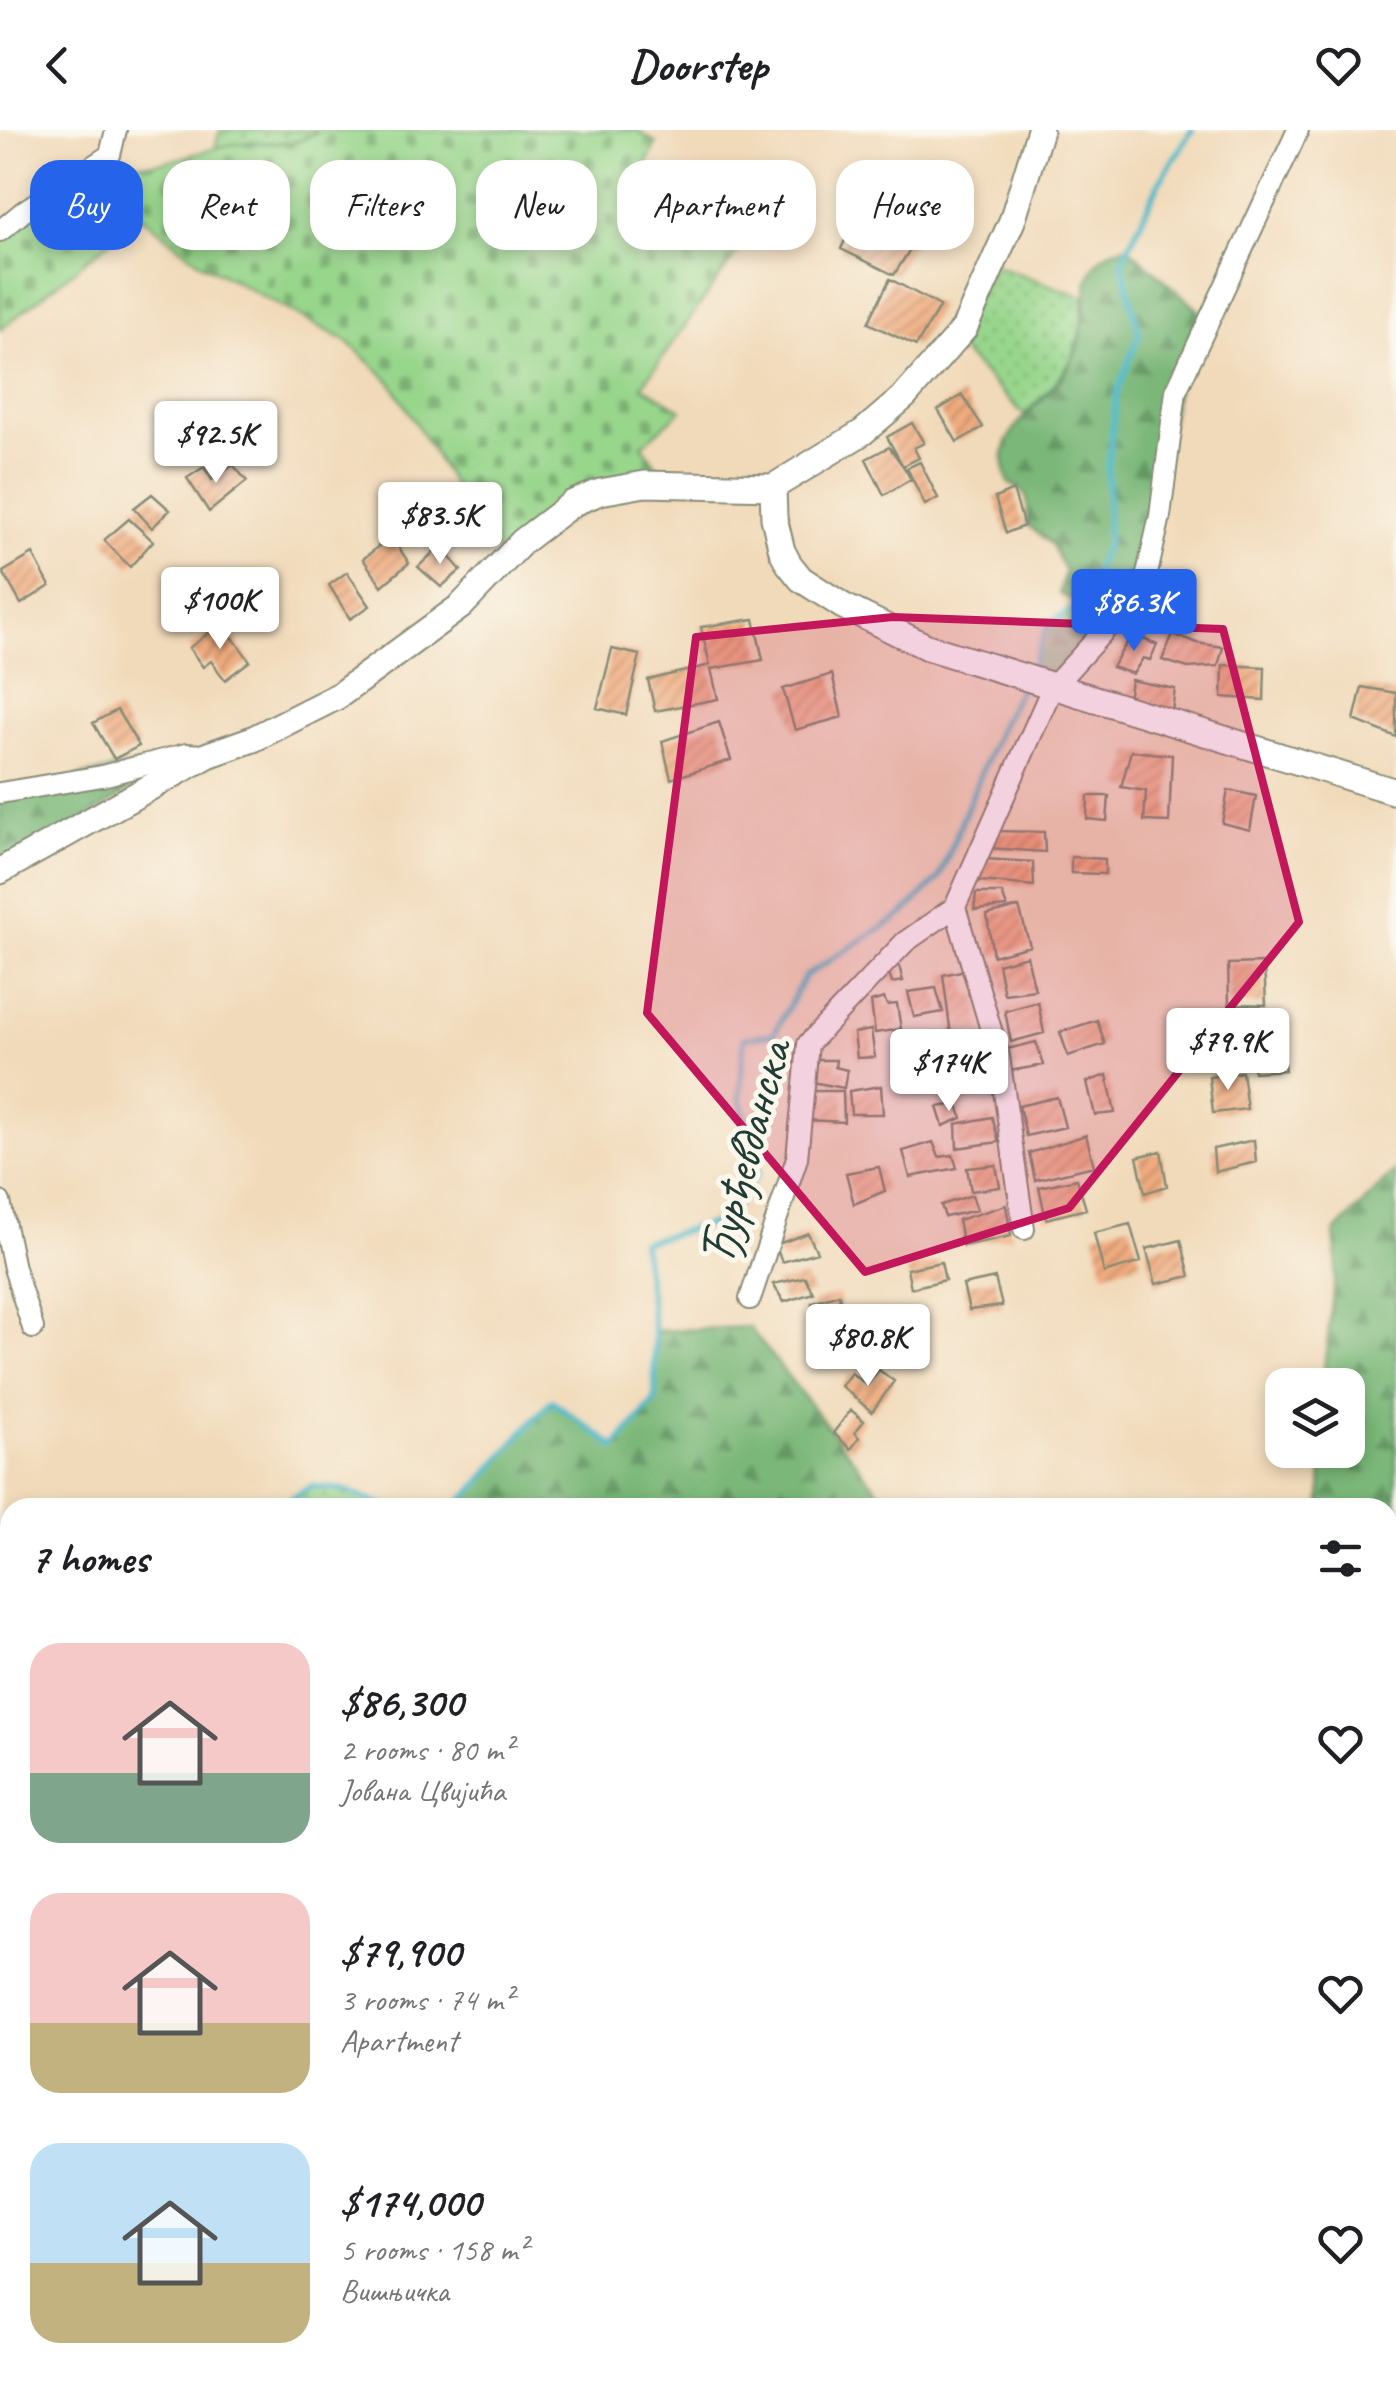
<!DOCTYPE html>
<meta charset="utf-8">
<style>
body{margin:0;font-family:Caveat,sans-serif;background:#f6f6f6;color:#202124;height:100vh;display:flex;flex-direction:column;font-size:38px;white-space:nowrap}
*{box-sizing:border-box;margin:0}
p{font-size:32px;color:#757577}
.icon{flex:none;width:55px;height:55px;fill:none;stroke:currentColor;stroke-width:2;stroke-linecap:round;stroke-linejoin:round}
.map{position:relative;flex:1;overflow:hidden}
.side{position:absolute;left:0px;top:1368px;width:1398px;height:892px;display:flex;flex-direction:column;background:#fff;border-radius:30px 30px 0 0;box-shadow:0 5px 15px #0003}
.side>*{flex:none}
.guide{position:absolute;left:30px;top:30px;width:1338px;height:90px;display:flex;gap:20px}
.tools{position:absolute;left:1265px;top:1238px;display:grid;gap:20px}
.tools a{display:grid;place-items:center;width:100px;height:100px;border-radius:20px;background:#fff;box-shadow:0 5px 15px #0003;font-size:50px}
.price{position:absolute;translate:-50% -85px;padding:0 22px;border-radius:10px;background:#fff;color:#222;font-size:32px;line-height:65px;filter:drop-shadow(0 2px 5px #0008)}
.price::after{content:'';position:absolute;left:50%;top:60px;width:30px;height:22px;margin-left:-15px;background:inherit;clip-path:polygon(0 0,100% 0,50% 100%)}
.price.selected{background:#2563eb;color:#fff}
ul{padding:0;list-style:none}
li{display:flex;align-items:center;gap:30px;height:250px;padding:0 30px}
li span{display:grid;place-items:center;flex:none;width:280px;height:200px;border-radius:30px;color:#555}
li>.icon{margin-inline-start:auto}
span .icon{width:120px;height:120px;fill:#fffc;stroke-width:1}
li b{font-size:42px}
h2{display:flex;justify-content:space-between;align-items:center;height:120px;padding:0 30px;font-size:42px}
.pill{padding:0 35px;border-radius:30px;background:#fff;box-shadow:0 5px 15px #0003;font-size:35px;line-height:90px}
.pill.selected{background:#2563eb;color:#fff}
header{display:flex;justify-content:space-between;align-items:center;height:130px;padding:0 30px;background:#fff;font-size:45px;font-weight:600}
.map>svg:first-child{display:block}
.grass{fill:url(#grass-dots);stroke:#5c8a60;stroke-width:2.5}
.forest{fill:url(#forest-firs);stroke:#4c7a56;stroke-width:2.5}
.cemetery{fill:url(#cemetery-stones);stroke:#5c8a60;stroke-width:2.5}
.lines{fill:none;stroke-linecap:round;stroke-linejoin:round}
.stream{stroke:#4ab7c6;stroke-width:6}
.building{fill:url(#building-hatch)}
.minor-casing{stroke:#888c77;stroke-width:24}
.tertiary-casing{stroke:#888c77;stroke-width:29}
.minor{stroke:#fff;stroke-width:20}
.tertiary{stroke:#fff;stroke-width:25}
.marked{fill:#c2185b;fill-opacity:0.2;stroke:#c2185b;stroke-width:8;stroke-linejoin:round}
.labels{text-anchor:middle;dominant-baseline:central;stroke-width:10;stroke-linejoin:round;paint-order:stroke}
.street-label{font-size:50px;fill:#1f3d34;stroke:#fbf7ec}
</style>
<header><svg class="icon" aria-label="back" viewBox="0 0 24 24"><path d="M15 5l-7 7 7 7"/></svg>Doorstep<svg class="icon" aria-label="heart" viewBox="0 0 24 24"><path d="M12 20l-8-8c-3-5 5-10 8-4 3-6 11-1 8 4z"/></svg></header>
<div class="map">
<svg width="1396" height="2258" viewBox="0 0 1396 2258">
<defs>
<pattern id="grass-dots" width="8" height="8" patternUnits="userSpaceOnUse" patternTransform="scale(2.5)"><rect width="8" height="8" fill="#98d68c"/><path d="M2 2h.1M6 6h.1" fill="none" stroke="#7baf73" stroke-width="1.8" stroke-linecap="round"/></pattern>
<pattern id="forest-firs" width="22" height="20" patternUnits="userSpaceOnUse" patternTransform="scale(2.5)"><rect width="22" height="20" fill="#7ab778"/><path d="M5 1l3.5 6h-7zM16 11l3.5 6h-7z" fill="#639663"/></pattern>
<pattern id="cemetery-stones" width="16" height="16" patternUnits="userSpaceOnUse" patternTransform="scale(2.5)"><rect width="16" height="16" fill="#98d68c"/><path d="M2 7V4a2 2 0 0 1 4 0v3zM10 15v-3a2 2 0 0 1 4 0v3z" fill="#7baf73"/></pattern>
<pattern id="building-hatch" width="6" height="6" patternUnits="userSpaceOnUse" patternTransform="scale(2.5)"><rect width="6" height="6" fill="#f0ab7e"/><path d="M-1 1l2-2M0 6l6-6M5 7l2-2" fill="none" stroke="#c28c68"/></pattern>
</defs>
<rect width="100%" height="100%" fill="#fbf7ec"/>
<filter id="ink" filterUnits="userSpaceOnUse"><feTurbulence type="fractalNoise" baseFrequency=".01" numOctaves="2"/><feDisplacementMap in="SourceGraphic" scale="20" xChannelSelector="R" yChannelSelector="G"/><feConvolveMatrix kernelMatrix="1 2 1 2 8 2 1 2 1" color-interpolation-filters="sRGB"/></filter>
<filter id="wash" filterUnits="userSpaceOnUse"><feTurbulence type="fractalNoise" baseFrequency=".0048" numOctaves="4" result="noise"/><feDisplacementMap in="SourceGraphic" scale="40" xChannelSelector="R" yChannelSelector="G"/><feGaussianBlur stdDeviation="2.25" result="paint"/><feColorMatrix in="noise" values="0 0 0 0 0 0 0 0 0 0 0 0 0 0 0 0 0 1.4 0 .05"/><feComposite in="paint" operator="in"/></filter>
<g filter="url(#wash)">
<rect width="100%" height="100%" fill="#f1daba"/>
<path class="grass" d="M 220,0 L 318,0 L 298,13 L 250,12 L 215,19 Z
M 995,135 L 1084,167 C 1079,233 1068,240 1024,285 L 952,212 Z
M 312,1356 L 343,1360 L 379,1372 L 378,1377 L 274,1378 Z
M 53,2250 L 186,2250 L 189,2258 L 17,2258 Z
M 613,2250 L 799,2250 L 791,2258 L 615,2258 Z"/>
<path class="forest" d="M 1126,116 L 1209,189 L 1176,261 L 1144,457 L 1052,558 L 1026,548 L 1049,493 L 1081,474 L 1059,464 L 1065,441 L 1051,414 L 1027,394 C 1029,372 1031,363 1009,353 C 985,297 1049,277 1069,236 C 1073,227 1079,216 1081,207 C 1087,182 1080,144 1104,125 C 1109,121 1120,119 1126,116 Z
M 186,624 L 0,743 L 0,663 Z
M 1395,1041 L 1396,1054 L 1396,1620 L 1388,1620 L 1388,1378 L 1321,1377 L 1322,1320 L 1348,1320 L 1348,1255 L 1322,1255 L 1337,1130 L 1334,1103 Z
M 749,1197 L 891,1377 L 454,1377 C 491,1346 516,1304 552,1271 L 615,1317 L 655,1270 L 654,1201 Z
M 1388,1668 L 1396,1712 L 1396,1965 L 1388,1965 Z
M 10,1752 L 10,2241 L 0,2210 L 0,1758 Z
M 186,2250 L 376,2250 L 378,2258 L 189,2258 Z
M 801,2250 L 933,2250 L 935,2258 L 793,2258 Z"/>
<path class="cemetery" d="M 318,0 L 637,0 L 656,13 L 646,35 L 761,89 L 642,256 L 682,280 L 642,315 L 668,353 L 624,356 L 508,427 L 489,415 L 391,252 L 348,212 L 201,133 L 141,86 L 0,200 L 0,101 L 110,25 C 151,47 192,21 234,14 C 264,9 294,22 318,0 Z"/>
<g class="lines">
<path class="stream" d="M 1030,541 L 1049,493 L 1082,474 L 1107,412 L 1108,337 L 1116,266 L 1139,204 L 1122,131 L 1159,53 L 1192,0
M 274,1378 L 312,1356 L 343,1360 L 391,1378
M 454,1378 C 491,1346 516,1304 552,1271 L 615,1317 L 655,1270 L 654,1201 L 642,1112 L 726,1090 L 759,1042 L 740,968 L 744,908 L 774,904 L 805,846 L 902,785 L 939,748 L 1000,596 L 1024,552
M 0,1442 L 10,1439"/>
</g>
<g id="blocks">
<path class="building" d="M 860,77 L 917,108 L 894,145 L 841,119 Z
M 890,149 L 940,176 L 916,216 L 868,193 Z
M 962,265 L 983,297 L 957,312 L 938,280 Z
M 912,293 L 924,313 L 914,318 L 919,328 L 903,336 L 911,349 L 884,365 L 866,329 L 889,317 L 903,336 L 887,307 Z
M 920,332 L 938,368 L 925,375 L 907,338 Z
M 233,335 L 247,351 L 209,382 L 187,348 L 204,337 L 212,350 Z
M 1013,360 L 1024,396 L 1006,403 L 995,368 Z
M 152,364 L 170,380 L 152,398 L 134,378 Z
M 129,389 L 153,411 L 130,437 L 104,410 Z
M 391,406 L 409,433 L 382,456 L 363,429 Z
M 440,416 L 461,440 L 441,457 L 418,437 Z
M 33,424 L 50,456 L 21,474 L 3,442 Z
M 347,442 L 370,476 L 350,489 L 329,455 Z
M 754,489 L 763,530 L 711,539 L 718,569 L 655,581 L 648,550 L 710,535 L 701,497 Z
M 222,493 L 250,531 L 225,550 L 211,531 L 203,537 L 189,518 Z
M 1132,504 L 1157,515 L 1150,530 L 1143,528 L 1133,544 L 1112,537 Z
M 1173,504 L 1197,513 L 1223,517 L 1218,536 L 1188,538 L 1162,530 Z
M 612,519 L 640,525 L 626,585 L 597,578 Z
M 1223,535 L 1265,537 L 1264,570 L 1222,567 Z
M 832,544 L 842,587 L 795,600 L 783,559 Z
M 1131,550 L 1175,559 L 1172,581 L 1128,570 Z
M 1362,557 L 1396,563 L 1396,607 L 1354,590 Z
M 117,580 L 139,616 L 114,629 L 93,593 Z
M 719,592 L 731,630 L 671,649 L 662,611 Z
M 1131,621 L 1172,625 L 1169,692 L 1144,691 L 1146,661 L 1121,657 Z
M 1228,660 L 1256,666 L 1250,700 L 1222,693 Z
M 1088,666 L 1109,666 L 1107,691 L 1087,689 Z
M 994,701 L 1044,702 L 1045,722 L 989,718 Z
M 1071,727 L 1105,729 L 1105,744 L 1071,743 Z
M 985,729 L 1033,732 L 1034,756 L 979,751 Z
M 976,763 L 1002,763 L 1007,777 L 974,780 Z
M 1019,777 L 1030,816 L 993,826 L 987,785 Z
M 1027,826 L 1035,860 L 1004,864 L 998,834 Z
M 898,832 L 903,851 L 892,853 L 886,835 Z
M 1264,833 L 1266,875 L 1229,874 L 1228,834 Z
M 965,840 L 969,865 L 976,864 L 982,903 L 951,905 L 943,845 Z
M 936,858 L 943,882 L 914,887 L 908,862 Z
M 884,868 L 887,875 L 897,874 L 901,899 L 875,903 L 871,872 Z
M 1038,872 L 1044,903 L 1011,912 L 1005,881 Z
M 1097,890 L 1105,914 L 1068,926 L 1060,902 Z
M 871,900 L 875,927 L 857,928 L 854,903 Z
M 1280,909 L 1285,940 L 1254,942 L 1249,912 Z
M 1036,912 L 1044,935 L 1009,941 L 1003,920 Z
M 982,921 L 991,952 L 956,960 L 944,929 Z
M 817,930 L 836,930 L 835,937 L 847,940 L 844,958 L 812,952 Z
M 1242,942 L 1247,979 L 1213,983 L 1209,947 Z
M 1107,945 L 1115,983 L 1095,985 L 1087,952 Z
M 881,956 L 883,984 L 851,984 L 849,961 Z
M 810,961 L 843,961 L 844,992 L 807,990 Z
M 1057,967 L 1065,997 L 1026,1006 L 1019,976 Z
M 958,974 L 962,988 L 943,996 L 937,977 Z
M 992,987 L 999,1012 L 957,1018 L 956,994 Z
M 1086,1005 L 1094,1036 L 1035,1050 L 1029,1023 Z
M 1254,1010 L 1256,1032 L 1215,1042 L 1213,1019 Z
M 933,1012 L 939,1027 L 953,1025 L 957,1038 L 910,1047 L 903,1021 Z
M 1161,1021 L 1167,1056 L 1145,1063 L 1137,1027 Z
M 996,1035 L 1000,1057 L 971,1061 L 967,1038 Z
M 879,1037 L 885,1061 L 854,1074 L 846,1043 Z
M 1077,1049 L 1086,1079 L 1046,1089 L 1039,1057 Z
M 972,1065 L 977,1080 L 945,1087 L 941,1075 Z
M 1006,1075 L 1011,1106 L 963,1116 L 958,1090 Z
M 1130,1094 L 1141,1132 L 1104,1143 L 1094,1103 Z
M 808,1103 L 817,1122 L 782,1132 L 775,1115 Z
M 1181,1110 L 1190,1146 L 1156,1154 L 1146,1119 Z
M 941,1132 L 945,1150 L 911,1158 L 907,1139 Z
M 805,1147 L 813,1163 L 784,1172 L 773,1154 Z
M 995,1148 L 1002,1176 L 969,1180 L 963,1155 Z
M 839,1164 L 845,1205 L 813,1206 L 812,1172 Z
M 879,1240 L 894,1251 L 872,1282 L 841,1256 L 851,1243 L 867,1255 Z
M 851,1280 L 864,1291 L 855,1302 L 859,1308 L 851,1319 L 833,1303 Z"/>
</g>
</g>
<g filter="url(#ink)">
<use href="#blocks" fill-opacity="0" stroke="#888c77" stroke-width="2.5"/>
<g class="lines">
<defs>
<path id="minor" d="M 0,101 L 24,81 L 110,25 L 116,0
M 0,663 L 102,646 L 186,624 L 206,625
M 955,777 L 999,927 L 1024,1099
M 0,1072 L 14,1138 L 33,1198
M 750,1169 L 797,1028 L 808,914 L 905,812 L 955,777 L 1052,558 L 1144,457 L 1160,386 L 1176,261 L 1298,0
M 0,1608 L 10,1627
M 791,2258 L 799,2250"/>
<path id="tertiary" d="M 773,357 L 774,388 L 782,421 L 789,434 L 801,449 L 843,476 L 927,517 L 1396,662
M 773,357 L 863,302 L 905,266 L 964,199 L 1012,91 L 1040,0
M 0,741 L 208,625 L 253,609 L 338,566 L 461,476 L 523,411 L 573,373 L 600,362 L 645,354 L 773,357"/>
</defs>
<use href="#minor" class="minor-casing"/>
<use href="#tertiary" class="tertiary-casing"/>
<use href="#minor" class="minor"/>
<use href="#tertiary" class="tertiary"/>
</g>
</g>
<path class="marked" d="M 893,487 L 1223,499 L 1299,792 L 1069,1078 L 865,1142 L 647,883 L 696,507 Z"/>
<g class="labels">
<g class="street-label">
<text transform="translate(745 1023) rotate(-75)">Ђурђевданска</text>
</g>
</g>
</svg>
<div class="tools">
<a><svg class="icon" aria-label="layers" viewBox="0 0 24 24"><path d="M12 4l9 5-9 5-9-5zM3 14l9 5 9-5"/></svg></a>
</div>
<b class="price" style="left:216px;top:356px">$92.5K</b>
<b class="price" style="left:440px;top:437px">$83.5K</b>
<b class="price" style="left:220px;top:522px">$100K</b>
<b class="price selected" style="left:1134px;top:524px">$86.3K</b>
<b class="price" style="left:1228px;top:963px">$79.9K</b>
<b class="price" style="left:949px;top:984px">$174K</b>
<b class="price" style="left:868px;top:1259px">$80.8K</b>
<div class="guide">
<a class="pill selected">Buy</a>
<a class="pill">Rent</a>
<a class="pill">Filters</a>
<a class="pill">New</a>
<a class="pill">Apartment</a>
<a class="pill">House</a>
</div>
<section class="side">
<h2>7 homes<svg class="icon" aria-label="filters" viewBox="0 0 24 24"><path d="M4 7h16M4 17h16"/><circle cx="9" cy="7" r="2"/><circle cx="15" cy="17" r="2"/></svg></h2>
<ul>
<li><span style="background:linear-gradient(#f6c9c9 65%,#7fa58c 0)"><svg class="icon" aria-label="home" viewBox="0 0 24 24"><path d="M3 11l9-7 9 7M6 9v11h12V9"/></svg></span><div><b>$86,300</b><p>2 rooms · 80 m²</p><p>Јована Цвијића</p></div><svg class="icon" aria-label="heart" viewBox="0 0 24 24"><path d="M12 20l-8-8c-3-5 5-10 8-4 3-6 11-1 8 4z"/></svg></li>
<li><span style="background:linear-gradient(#f6c9c9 65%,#c2b280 0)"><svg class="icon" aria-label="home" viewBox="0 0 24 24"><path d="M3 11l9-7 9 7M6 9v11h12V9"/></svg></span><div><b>$79,900</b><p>3 rooms · 74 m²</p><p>Apartment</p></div><svg class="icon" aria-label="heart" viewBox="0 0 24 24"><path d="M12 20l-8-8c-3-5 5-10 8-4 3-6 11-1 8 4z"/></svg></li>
<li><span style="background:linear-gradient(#bfe0f5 60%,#c2b280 0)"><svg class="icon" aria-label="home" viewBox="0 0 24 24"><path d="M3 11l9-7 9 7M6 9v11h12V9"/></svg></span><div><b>$174,000</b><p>5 rooms · 158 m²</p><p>Вишњичка</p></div><svg class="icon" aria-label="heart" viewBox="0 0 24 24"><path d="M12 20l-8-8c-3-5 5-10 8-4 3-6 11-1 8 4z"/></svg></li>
</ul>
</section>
</div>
